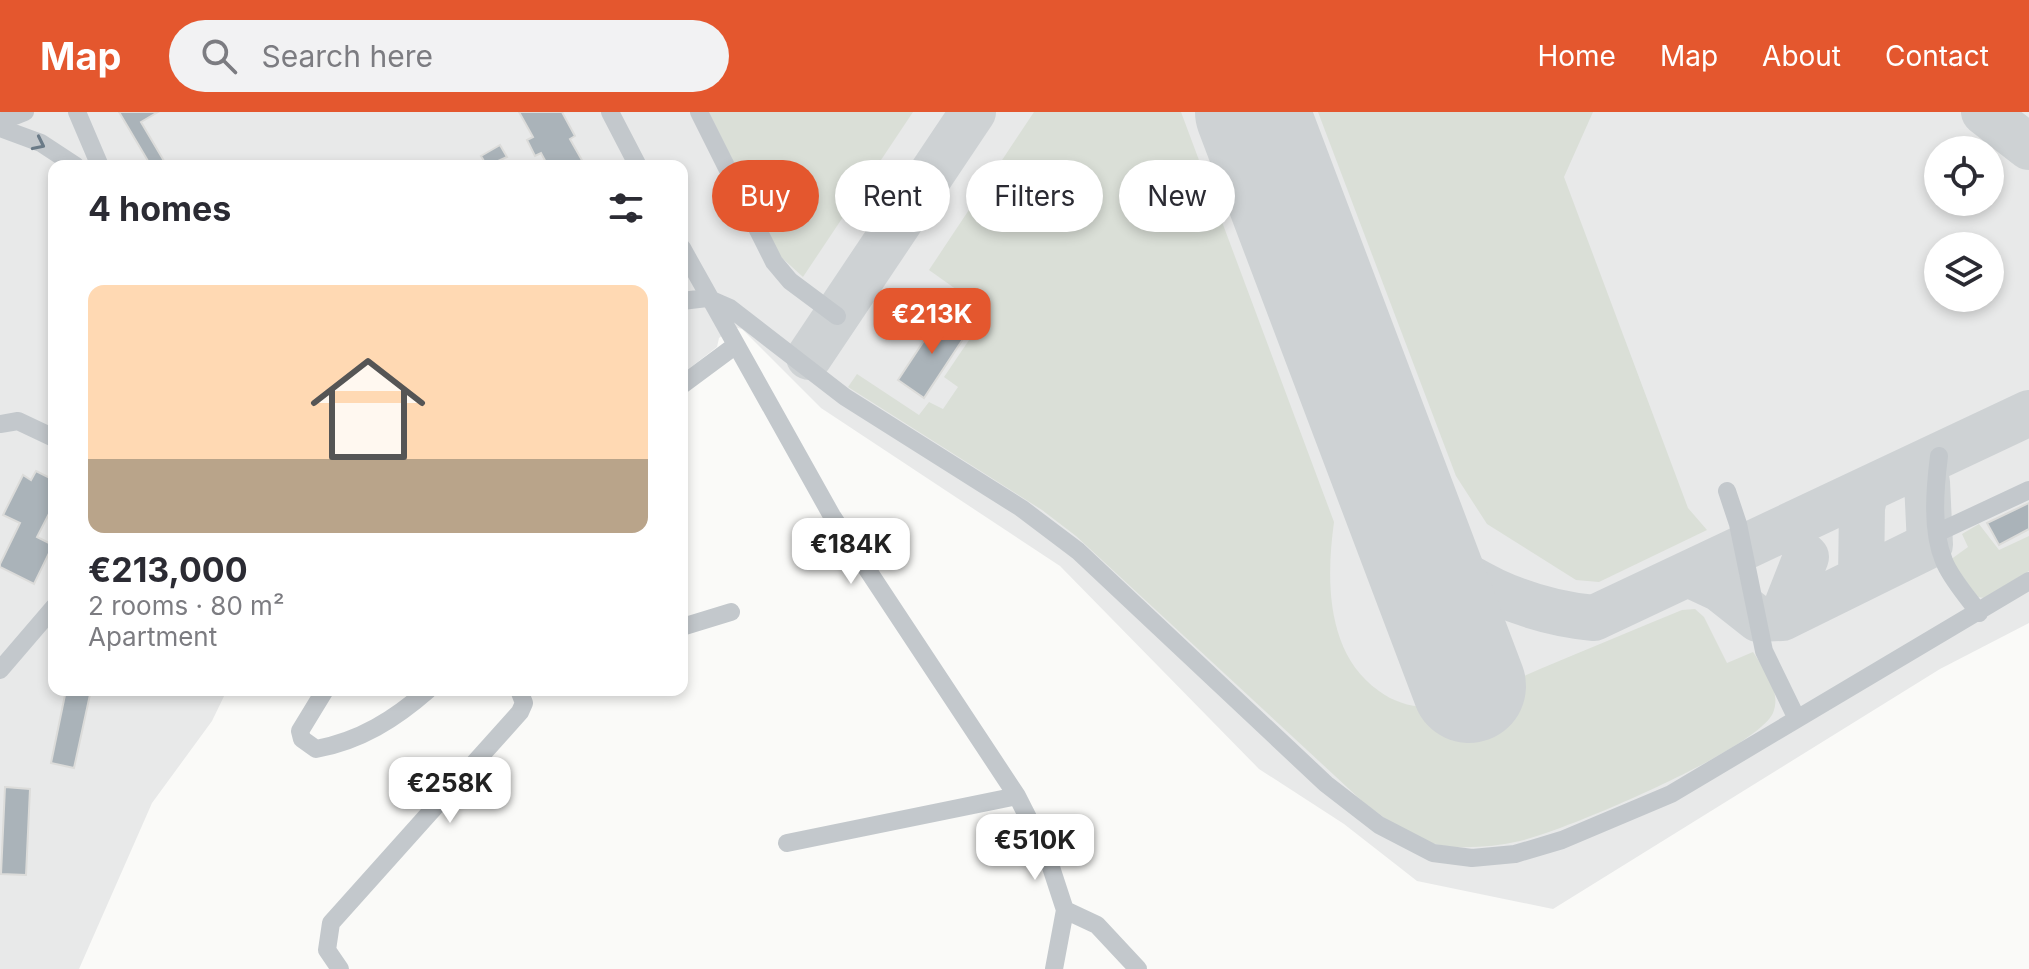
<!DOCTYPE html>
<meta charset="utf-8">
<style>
body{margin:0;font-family:Inter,sans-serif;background:#f2f2f3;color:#2b2b33;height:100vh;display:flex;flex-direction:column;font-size:30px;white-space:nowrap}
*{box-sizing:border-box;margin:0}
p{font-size:26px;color:#7c7c81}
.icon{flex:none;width:44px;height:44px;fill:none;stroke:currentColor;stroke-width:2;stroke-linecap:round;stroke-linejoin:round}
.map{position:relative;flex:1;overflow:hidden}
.details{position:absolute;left:48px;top:48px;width:640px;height:536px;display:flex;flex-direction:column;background:#fff;border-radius:16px;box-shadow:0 4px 12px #0003}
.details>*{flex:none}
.hud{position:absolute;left:712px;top:48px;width:760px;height:72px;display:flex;gap:16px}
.buttons{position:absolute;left:1924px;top:24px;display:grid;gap:16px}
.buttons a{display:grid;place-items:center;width:80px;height:80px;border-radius:50%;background:#fff;box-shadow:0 4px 12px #0003;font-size:40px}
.price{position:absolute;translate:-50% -68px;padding:0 18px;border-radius:16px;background:#fff;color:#222;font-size:26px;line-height:52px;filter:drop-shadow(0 2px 4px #0008)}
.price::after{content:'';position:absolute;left:50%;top:48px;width:24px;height:18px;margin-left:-12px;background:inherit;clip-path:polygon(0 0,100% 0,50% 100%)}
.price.on{background:#e4572e;color:#fff}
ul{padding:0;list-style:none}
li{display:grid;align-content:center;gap:16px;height:424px;padding:0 40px}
li span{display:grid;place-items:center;height:248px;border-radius:16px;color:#555}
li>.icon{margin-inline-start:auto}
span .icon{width:144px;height:144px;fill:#fffc;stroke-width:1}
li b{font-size:34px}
h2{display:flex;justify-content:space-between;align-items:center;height:96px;padding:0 40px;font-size:34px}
.pill{padding:0 28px;border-radius:36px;background:#fff;box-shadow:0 4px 12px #0003;font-size:28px;line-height:72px}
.pill.on{background:#e4572e;color:#fff}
header{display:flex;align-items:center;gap:48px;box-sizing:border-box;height:112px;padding:0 40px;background:#e4572e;color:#fff}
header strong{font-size:38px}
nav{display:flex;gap:44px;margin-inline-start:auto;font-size:28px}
.search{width:560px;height:72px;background:#f2f2f3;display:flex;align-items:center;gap:20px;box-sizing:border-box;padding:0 28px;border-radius:44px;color:#7c7c81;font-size:30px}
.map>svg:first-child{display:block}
.built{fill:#e8e9e9;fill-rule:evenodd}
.green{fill:#dadfd7}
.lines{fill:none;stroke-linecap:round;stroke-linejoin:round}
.taxiway{stroke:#ced2d4;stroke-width:46}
.runway{stroke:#ced2d4;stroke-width:114}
.building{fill:#aab3b9;stroke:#dcdcda;stroke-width:2}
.minor{stroke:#c3c8cc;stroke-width:18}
.oneway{stroke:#6a7a87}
</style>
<header>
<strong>Map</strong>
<div class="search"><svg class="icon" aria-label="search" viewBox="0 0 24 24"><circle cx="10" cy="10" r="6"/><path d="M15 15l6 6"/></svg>Search here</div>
<nav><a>Home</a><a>Map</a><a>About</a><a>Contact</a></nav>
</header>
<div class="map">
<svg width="2029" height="857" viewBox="0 0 2029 857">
<rect width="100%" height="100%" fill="#fafaf8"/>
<path class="built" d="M 0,0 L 2029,0 L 2029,511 L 1940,557 L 1553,797 L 1417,769 L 1344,712 L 1259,657 L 1060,454 L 821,296 L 742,217 L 734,215 L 719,226 L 717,235 L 682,262 L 682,54 L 54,54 L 54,578 L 227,578 L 212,609 L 152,691 L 79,857 L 0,857 ZM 1938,38 L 1990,38 L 1990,90 L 1938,90 ZM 1938,134 L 1990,134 L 1990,186 L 1938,186 Z"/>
<path class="green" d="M 709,0 L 913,0 L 803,165 L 780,144 Z
M 1034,0 L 1181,0 L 1334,410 C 1326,468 1326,542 1379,579 C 1395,591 1416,597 1436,594 C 1472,588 1507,571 1540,557 C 1588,537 1635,517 1682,498 L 1695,497 L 1704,505 L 1727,551 L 1753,540 C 1764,557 1782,579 1773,601 C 1756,638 1564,719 1520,729 C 1498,734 1476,736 1453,735 C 1417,732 1390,710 1362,689 L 1076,424 L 1042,398 L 848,275 L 857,262 L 919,303 L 929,290 L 943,297 L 958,275 L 944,265 L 988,200 L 929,158 Z
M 1318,0 L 1593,0 L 1564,65 L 1688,396 L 1707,418 L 1599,470 L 1576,468 L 1487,412 L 1456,364 Z
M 1979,412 L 1999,438 L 2029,424 L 2029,459 L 1984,486 L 1978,485 L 1950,448 L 1968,435 L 1962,422 Z"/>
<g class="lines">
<path class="taxiway" d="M 1984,0 L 2029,35
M 809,245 L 973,0
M 1411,419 C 1456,469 1527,500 1594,506 L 2029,301
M 1688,462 L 1720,477 L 1758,507 L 1782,506 L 1930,433 L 1927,370
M 1861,467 L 1862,395 L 1866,379
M 1782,506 L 1806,445"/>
<path class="runway" d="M 1252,0 L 1469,574"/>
</g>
<path class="building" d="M 119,0 L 158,0 L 141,10 L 167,54 L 151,54 Z
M 519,0 L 562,0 L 575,24 L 570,27 L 583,50 L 575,54 L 548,54 L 541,41 L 535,44 L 527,28 L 533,25 Z
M 500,33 L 507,45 L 487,54 L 481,44 Z
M 941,203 L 967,221 L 924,286 L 898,268 Z
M 36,359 L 54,368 L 54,392 L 37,425 L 53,433 L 34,472 L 0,455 L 0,452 L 20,411 L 3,403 L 23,363 L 31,368 Z
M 2029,391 L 2029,417 L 1999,433 L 1987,411 Z
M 66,578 L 91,578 L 74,656 L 51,651 Z
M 5,675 L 30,677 L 26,763 L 1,762 Z"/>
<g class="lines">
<path class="minor" d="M 77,0 L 100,54
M 610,0 L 638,54
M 699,0 L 774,150 L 790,169 L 837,204
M 0,10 L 25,0
M 0,16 L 41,31 L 76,54
M 682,136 L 832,404 L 1017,684 L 1047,743 L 1065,798 L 1054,857
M 682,189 L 707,186 L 730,196 L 845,285 L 1021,396 L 1078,439 L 1326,672 L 1379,713 L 1433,741 L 1472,746 L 1515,742 L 1562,728 L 1671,682 L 2029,469
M 682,273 L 736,233
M 0,312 L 18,309 L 54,326
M 1939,344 C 1935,376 1931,418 1944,449 C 1951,467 1968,485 1979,501
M 1727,379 L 1738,412 L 1764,539 L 1797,607
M 1939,420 L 2029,378
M 682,515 L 731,500
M 0,558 L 54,495
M 325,578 L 300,619 L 302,627 L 316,637 C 360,629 395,607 428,578
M 787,731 L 1017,684
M 1065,798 L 1097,813 L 1138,857
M 340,857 L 327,838 L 331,811 L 520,600 L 524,591 L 519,578"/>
</g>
<defs><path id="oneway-chevron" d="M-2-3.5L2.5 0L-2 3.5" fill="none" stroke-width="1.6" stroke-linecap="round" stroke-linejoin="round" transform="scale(2)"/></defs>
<use class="oneway" href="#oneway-chevron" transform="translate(39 32) rotate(26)"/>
</svg>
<div class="buttons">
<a><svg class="icon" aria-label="locate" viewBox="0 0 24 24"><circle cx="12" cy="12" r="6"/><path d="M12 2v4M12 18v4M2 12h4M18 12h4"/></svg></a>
<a><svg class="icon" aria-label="layers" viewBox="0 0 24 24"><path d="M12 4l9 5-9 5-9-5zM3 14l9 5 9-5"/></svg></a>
</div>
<b class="price on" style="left:932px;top:244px">€213K</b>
<b class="price" style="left:851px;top:474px">€184K</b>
<b class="price" style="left:450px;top:713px">€258K</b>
<b class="price" style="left:1035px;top:770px">€510K</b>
<div class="hud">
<a class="pill on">Buy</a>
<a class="pill">Rent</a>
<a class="pill">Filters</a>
<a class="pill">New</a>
</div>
<section class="details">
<h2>4 homes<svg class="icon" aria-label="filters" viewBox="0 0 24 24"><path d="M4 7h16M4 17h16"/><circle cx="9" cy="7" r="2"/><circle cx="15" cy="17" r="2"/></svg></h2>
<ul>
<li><span style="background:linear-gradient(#ffd9b3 70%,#b9a48a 0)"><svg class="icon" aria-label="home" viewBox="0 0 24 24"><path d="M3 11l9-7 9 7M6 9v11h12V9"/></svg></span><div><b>€213,000</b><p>2 rooms · 80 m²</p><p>Apartment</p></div></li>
</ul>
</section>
</div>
